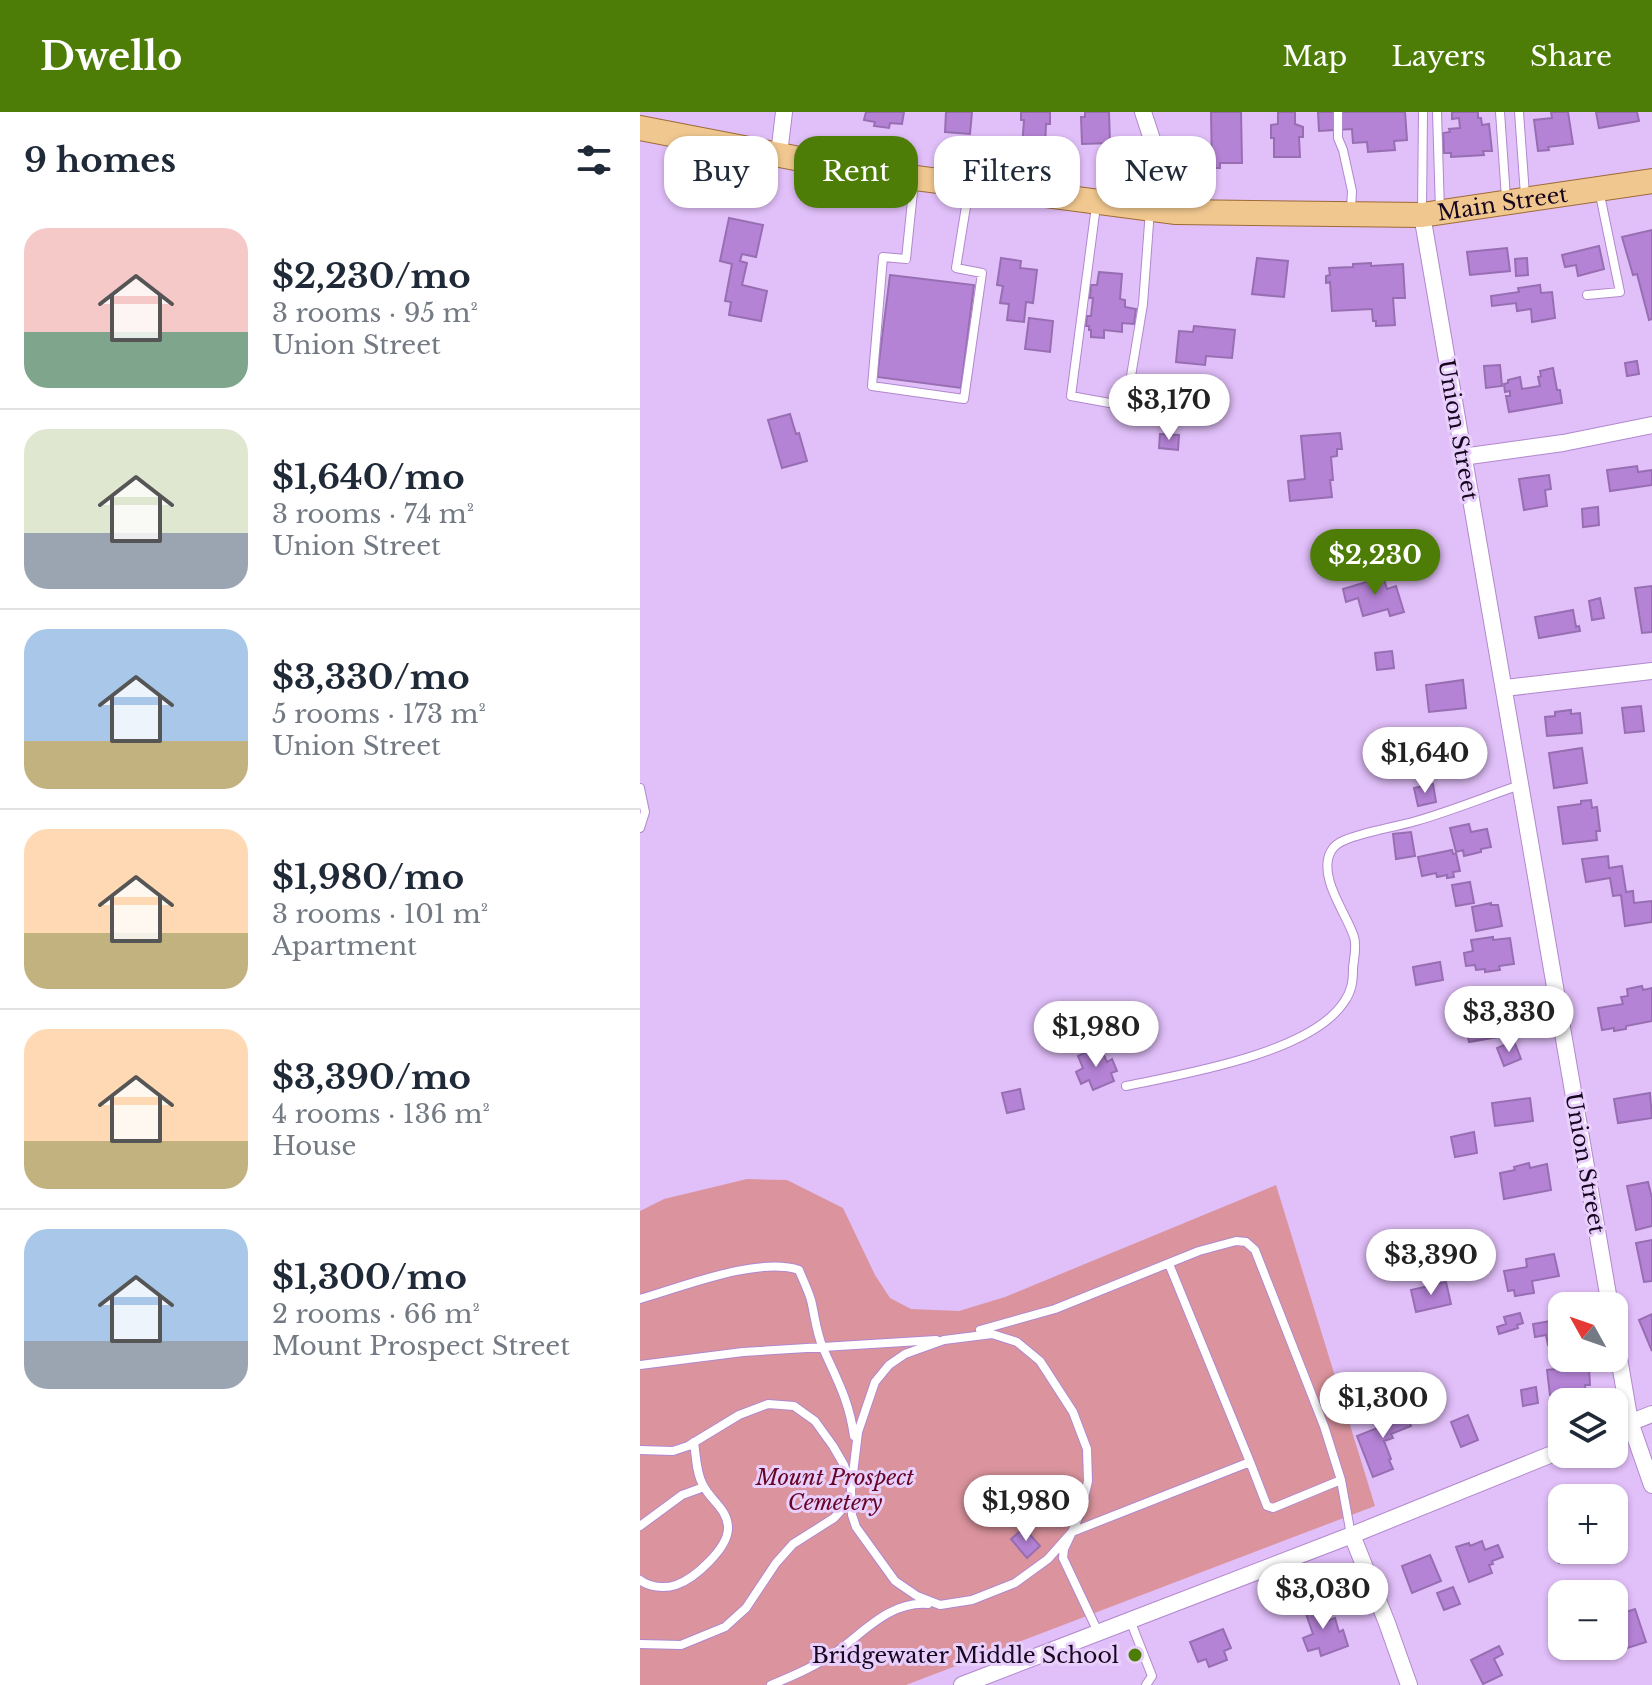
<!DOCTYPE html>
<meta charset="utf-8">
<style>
body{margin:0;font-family:"Libre Baskerville",serif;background:#f2f2f3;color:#1f2937;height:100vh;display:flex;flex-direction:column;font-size:30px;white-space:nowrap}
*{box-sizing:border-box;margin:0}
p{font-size:26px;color:#747a83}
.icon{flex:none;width:44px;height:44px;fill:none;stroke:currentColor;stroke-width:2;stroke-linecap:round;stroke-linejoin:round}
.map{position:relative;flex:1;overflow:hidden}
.sheet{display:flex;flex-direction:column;background:#fff;width:640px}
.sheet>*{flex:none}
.banner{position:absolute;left:24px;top:24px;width:760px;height:72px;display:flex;gap:16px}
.needle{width:52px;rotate:310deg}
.controls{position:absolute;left:908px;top:1180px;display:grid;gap:16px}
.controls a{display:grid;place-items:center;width:80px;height:80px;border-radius:16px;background:#fff;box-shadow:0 2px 6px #0004;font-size:40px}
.price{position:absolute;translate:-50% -68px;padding:0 18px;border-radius:28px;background:#fff;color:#222;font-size:26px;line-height:52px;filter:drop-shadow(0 2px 4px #0008)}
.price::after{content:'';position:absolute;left:50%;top:48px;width:24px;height:18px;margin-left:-12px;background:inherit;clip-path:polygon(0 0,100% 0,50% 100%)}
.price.current{background:#4e7d07;color:#fff}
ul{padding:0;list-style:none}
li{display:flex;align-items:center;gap:24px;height:200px;padding:0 24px}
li+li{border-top:2px solid #e0e1e3}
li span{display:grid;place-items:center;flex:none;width:224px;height:160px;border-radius:24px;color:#555}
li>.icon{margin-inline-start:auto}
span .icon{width:96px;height:96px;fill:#fffc;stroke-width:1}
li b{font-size:34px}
h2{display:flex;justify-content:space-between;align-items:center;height:96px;padding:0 24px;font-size:34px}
.pill{padding:0 28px;border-radius:24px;background:#fff;box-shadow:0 2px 6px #0004;font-size:28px;line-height:72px}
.pill.current{background:#4e7d07;color:#fff}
header{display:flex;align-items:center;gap:48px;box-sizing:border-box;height:112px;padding:0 40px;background:#4e7d07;color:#fff}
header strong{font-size:38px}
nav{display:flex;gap:44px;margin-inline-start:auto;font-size:28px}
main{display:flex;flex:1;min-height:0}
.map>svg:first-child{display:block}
.green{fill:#db949d}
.building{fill:#b583d6;stroke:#976eb2;stroke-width:2}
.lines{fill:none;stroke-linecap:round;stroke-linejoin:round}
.service-casing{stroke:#b188cd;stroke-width:10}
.minor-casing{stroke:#b188cd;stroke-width:18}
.primary-casing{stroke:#9d6b37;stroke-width:26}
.service{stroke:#fff;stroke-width:8}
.minor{stroke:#fff;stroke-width:16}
.primary{stroke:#f0c78f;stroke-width:24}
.poi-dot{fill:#4e7d07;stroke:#e9d0fc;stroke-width:3}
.labels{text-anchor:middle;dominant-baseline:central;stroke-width:6;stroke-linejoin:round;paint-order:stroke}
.street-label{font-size:22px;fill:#16061f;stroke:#e9d0fc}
.park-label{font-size:22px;font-style:italic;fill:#660525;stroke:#e9d0fc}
.poi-label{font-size:22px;fill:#16061f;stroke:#e9d0fc;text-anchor:end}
</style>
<header>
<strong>Dwello</strong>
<nav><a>Map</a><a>Layers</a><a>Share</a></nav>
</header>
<main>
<section class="sheet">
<h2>9 homes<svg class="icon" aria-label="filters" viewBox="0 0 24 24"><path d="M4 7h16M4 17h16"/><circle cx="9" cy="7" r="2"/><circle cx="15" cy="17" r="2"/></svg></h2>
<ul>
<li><span style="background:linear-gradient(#f6c9c9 65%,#7fa58c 0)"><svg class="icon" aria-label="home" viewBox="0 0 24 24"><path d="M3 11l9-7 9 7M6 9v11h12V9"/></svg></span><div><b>$2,230/mo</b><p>3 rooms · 95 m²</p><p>Union Street</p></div></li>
<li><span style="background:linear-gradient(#dfe7d0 65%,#9aa5b1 0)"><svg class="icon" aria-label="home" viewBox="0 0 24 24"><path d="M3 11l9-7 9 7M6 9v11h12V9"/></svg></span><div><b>$1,640/mo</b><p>3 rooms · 74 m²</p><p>Union Street</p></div></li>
<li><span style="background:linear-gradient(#a9c7e8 70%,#c2b280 0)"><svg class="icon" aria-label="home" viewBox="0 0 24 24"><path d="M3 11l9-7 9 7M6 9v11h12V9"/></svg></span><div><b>$3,330/mo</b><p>5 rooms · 173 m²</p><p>Union Street</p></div></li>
<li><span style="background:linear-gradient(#ffd9b3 65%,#c2b280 0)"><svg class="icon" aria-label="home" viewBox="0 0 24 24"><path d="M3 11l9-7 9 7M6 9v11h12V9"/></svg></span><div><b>$1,980/mo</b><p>3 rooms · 101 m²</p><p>Apartment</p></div></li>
<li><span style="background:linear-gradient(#ffd9b3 70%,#c2b280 0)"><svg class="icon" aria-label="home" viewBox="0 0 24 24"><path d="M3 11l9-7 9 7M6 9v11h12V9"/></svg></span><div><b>$3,390/mo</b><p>4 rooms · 136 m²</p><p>House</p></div></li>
<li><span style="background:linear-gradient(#a9c7e8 70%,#9aa5b1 0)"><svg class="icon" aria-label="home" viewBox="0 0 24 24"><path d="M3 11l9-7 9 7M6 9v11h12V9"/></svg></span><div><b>$1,300/mo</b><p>2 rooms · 66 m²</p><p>Mount Prospect Street</p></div></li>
</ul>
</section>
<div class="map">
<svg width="1012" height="1573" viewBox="0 0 1012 1573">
<rect width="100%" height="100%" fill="#e1bff9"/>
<path class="green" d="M 107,1067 L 147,1068 L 203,1096 L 235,1163 L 250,1186 L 271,1197 L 319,1199 L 365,1185 L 636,1073 L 735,1394 L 266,1573 L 0,1573 L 0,1099 L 24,1087 Z"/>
<path class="building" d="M 226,0 L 264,0 L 262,12 L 250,11 L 249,16 L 234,14 L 235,10 L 224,8 Z
M 306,0 L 332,0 L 330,22 L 305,20 Z
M 381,0 L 410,0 L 410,12 L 406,12 L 405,36 L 382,35 L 384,8 L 381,8 Z
M 445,0 L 469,0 L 470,31 L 442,32 L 441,5 L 445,5 Z
M 571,0 L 601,0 L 602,51 L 580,51 L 580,56 L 572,56 Z
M 638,0 L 655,0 L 655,12 L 663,15 L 663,25 L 659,25 L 660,45 L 634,45 L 634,26 L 631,26 L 631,13 L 638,12 Z
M 678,0 L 765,0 L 767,28 L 754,29 L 755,38 L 728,40 L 727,30 L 713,31 L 712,17 L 679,19 Z
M 812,0 L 838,0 L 838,6 L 841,6 L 842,13 L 849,12 L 852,39 L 843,39 L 844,43 L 811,45 L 811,41 L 804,41 L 803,21 L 810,20 L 809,17 L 820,16 L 819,6 L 812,7 Z
M 911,0 L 928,0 L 933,32 L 908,35 L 909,38 L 898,39 L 894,8 L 912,6 Z
M 956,0 L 997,0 L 999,9 L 959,16 Z
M 89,106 L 123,113 L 116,145 L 102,142 L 100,149 L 107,151 L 102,173 L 127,179 L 121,209 L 89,203 L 91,190 L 85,189 L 92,152 L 80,149 Z
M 1012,118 L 1012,207 L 1009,208 L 997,162 L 993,163 L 982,125 Z
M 959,134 L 964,157 L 938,164 L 936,153 L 925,155 L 922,143 Z
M 867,136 L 870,159 L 830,163 L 827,140 Z
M 361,146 L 381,149 L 380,156 L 397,158 L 393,191 L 386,190 L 384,210 L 367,208 L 369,192 L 360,191 L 363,174 L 357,173 Z
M 617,146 L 648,149 L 644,185 L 612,182 Z
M 887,146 L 888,163 L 876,164 L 875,147 Z
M 731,151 L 731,154 L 763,152 L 765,186 L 753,186 L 755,213 L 736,214 L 736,209 L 733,209 L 732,197 L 692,199 L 690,170 L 686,171 L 686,164 L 690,163 L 689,156 L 713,155 L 713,152 Z
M 459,160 L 482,162 L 480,187 L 485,188 L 485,195 L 496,197 L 494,212 L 482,211 L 482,220 L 464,218 L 464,226 L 451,225 L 451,218 L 449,218 L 449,214 L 446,214 L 447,204 L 451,204 L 453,186 L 450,186 L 451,173 L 457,173 Z
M 250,163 L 334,173 L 321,276 L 237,265 Z
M 900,173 L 901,181 L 912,180 L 915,206 L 892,210 L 891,197 L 877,199 L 876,191 L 852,194 L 851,184 L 879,180 L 878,176 Z
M 389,206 L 413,209 L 410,240 L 385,237 Z
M 554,214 L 595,218 L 592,246 L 566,244 L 565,253 L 536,250 L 539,219 L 553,220 Z
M 997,249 L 999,262 L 987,264 L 985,251 Z
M 860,253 L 862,274 L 846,276 L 844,254 Z
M 913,256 L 917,278 L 920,278 L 922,291 L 869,300 L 866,284 L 870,284 L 870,279 L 865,280 L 864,272 L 868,271 L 868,268 L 880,265 L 882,277 L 900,274 L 898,265 L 901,264 L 900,259 Z
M 521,284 L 539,285 L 539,307 L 520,306 Z
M 150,302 L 156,322 L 159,321 L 167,349 L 142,356 L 128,308 Z
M 700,321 L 702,337 L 697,337 L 697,344 L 691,345 L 693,368 L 690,368 L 692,385 L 650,389 L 648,369 L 665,367 L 661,324 Z
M 520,322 L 539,323 L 538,338 L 519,336 Z
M 997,354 L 998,360 L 1012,358 L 1012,373 L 970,379 L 967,358 Z
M 909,363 L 911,377 L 905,378 L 907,394 L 884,398 L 879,367 Z
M 958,395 L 959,413 L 943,415 L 942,397 Z
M 743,465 L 747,477 L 756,474 L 764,500 L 750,504 L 748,497 L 723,504 L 718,486 L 706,490 L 703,477 Z
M 1012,474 L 1012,520 L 1002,521 L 995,476 Z
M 960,486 L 964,506 L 952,508 L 949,489 Z
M 933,498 L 936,515 L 939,514 L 940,519 L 899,526 L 895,505 Z
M 752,539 L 754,556 L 737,558 L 735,541 Z
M 823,568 L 826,596 L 789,600 L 786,573 Z
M 1001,594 L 1004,619 L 985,621 L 982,596 Z
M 931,598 L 931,602 L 940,601 L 942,621 L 907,624 L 905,605 L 915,604 L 915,600 Z
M 834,632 L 838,657 L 796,665 L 791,640 Z
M 942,636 L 947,671 L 914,676 L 909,641 Z
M 793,672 L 796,690 L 778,694 L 774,676 Z
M 951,688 L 952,696 L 957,695 L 960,719 L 956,719 L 957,728 L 923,732 L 918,695 L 941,692 L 941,689 Z
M 829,712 L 831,720 L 847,717 L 851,735 L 841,737 L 841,740 L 824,744 L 823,738 L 816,740 L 810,716 Z
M 771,720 L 775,744 L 756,747 L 753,722 Z
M 812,738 L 813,742 L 816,741 L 820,759 L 813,760 L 814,765 L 807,766 L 807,763 L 797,765 L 796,761 L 782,764 L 778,745 Z
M 968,744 L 969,756 L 982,754 L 986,780 L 993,779 L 994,791 L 1012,789 L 1012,810 L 985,814 L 981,783 L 973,784 L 970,766 L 946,770 L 942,747 Z
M 830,770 L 834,791 L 816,794 L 812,773 Z
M 851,791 L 851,793 L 858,793 L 862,814 L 836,819 L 832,795 Z
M 853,825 L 853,828 L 870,826 L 874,852 L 859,854 L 860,858 L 845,860 L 845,857 L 836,858 L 835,853 L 826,854 L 824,841 L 833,839 L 831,828 Z
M 800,850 L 803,868 L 776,873 L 773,855 Z
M 1002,874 L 1003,878 L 1012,876 L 1012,909 L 986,914 L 986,917 L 974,919 L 974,916 L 962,918 L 958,896 L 983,892 L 981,885 L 988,884 L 987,877 Z
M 877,893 L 881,921 L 829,930 L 824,903 Z
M 874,929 L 881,947 L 864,954 L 857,936 Z
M 461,937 L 467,950 L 472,947 L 477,959 L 471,961 L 474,969 L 453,978 L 449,968 L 441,972 L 436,960 L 443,956 L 438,944 L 451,938 L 452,941 Z
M 380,977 L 384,997 L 367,1001 L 362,981 Z
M 1010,981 L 1012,1006 L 978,1011 L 974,987 Z
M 890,986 L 893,1009 L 855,1014 L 852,991 Z
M 834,1020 L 837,1041 L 815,1045 L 811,1025 Z
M 889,1051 L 890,1056 L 907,1052 L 911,1078 L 864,1087 L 860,1061 L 875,1058 L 874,1055 Z
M 1008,1070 L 1012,1086 L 1012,1114 L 996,1118 L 987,1074 Z
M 1012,1128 L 1012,1169 L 1004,1170 L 996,1131 Z
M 914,1142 L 919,1164 L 892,1169 L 894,1181 L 875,1184 L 874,1178 L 868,1179 L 864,1159 L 887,1155 L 886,1147 Z
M 806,1170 L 811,1192 L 776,1200 L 771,1178 Z
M 880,1201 L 883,1211 L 877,1213 L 878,1216 L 859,1222 L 857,1215 L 866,1212 L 864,1205 Z
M 1012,1202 L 1012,1239 L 999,1208 Z
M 922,1207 L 922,1231 L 908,1233 L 906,1223 L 895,1225 L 893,1212 Z
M 941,1248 L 941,1256 L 949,1256 L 950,1273 L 945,1273 L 946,1284 L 913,1287 L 913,1283 L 910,1283 L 907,1258 L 916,1257 L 915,1251 Z
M 896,1275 L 898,1291 L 883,1294 L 881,1278 Z
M 762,1292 L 771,1314 L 751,1322 L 753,1326 L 744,1329 L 751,1347 L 749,1348 L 753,1357 L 733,1365 L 717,1324 L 745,1313 L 740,1301 Z
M 828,1303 L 838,1328 L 821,1335 L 811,1310 Z
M 932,1381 L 934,1386 L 922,1386 L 922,1409 L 918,1410 L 914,1398 L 920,1396 L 917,1387 Z
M 384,1416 L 400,1434 L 387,1446 L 371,1427 Z
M 922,1426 L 922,1438 L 953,1438 L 919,1451 L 911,1430 Z
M 842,1429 L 845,1438 L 858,1433 L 863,1445 L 852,1449 L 853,1452 L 849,1453 L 852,1461 L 829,1470 L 816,1435 L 829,1431 L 830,1434 Z
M 790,1443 L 801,1469 L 772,1481 L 762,1454 Z
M 813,1475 L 820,1492 L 804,1498 L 797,1481 Z
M 680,1487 L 687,1509 L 695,1506 L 699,1520 L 703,1518 L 708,1534 L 681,1544 L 679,1536 L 668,1539 L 663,1526 L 673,1522 L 663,1493 Z
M 995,1497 L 1006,1530 L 984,1537 L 974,1504 Z
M 583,1517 L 591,1536 L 584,1539 L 587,1548 L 569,1555 L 566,1547 L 558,1550 L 550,1530 Z
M 859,1534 L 863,1542 L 854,1547 L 862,1563 L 843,1572 L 831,1548 Z"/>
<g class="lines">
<defs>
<path id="service" d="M 698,0 L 698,26 L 703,38 L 712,79 L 711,97
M 797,0 L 800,99
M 860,0 L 866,86
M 879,0 L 885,83
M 274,70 L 266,147 L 243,145 L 232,274 L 324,287 L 342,161 L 316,156 L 329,76
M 456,94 L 431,284 L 486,294 L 503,192 L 510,98
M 782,98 L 783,0
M 947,183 L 980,180 L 959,78
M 0,676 L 5,700 L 0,716
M 486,974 C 544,962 671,941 704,890 C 712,879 713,869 713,856 C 714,846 717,834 714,825 C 707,802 677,765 691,739 C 694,734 700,730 705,728 C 727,719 752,716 776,709 C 811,699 845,685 880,673
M 529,1152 L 610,1350
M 0,1187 C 42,1175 119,1144 159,1158 C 163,1168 168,1178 171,1188 C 175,1204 176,1220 183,1236 C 197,1268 209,1288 214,1324
M 340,1218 L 415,1197 L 559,1139 L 596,1129 L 606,1130 L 615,1138 L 684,1314 L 701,1368 L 711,1423
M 0,1253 L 103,1240 L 296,1228
M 0,1338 L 33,1339 L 48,1334 L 99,1303 L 128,1292 L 154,1294 L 175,1309 L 193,1334 L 204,1353 L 210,1372
M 0,1414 L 42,1383 L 64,1375
M 0,1468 C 9,1475 24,1477 36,1473 C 54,1467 89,1436 88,1415 C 87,1396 70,1388 63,1373 C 56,1361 56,1343 54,1330
M 490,1508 L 512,1564 L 506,1573
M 458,1520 L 423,1446 L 424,1437 L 432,1420 L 441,1399 L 448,1369 L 447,1337 L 433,1300 L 400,1249 L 377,1230 L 352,1222 L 304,1228 L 265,1242 L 249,1253 L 235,1270 L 218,1320 L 211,1378 L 212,1403 L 216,1415 L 255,1469 L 277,1484 L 300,1493 L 332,1488 L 375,1471 L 408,1447 L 432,1420 L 610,1350 L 627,1394 L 633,1396 L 701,1368
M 0,1532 L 41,1533 L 85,1515 L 106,1496 L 136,1451 L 153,1432 L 194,1406 L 207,1392 L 209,1385
M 131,1573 C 155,1563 178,1553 199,1538 C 226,1518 251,1489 288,1492"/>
<path id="minor" d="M 503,0 L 536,100
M 139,42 L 144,0
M 782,103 L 970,1194
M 822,345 L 923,331 L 1012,313
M 865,576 L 1012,559
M 974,1217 L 990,1310 L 1012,1373
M 974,1317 L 1012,1302
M 712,1423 L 747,1511 L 769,1573
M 322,1573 L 712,1423 L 922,1338"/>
<g id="primary">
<path id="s1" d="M 0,16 L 222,59 L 536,100 L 782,103 L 1012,69"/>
</g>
</defs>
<use href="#service" class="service-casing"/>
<use href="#minor" class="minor-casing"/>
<use href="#primary" class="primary-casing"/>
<use href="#service" class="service"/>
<use href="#minor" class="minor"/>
<use href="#primary" class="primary"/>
</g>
<circle class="poi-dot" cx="495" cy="1543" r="8"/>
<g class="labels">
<g class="street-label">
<text stroke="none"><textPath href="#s1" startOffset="870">Main Street</textPath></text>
<text transform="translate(818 318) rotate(80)">Union Street</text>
<text transform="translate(945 1051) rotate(80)">Union Street</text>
</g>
<g class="park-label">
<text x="195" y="1365">Mount Prospect<tspan x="195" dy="25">Cemetery</tspan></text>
</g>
<g class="poi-label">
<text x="479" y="1543">Bridgewater Middle School</text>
</g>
</g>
</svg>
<div class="controls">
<a><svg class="needle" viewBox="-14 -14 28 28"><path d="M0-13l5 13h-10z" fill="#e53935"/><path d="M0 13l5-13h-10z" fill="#747a83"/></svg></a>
<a><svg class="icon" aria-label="layers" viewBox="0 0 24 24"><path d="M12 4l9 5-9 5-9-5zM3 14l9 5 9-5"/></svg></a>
<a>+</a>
<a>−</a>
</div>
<b class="price" style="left:529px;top:330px">$3,170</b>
<b class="price current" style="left:735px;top:485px">$2,230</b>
<b class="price" style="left:785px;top:683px">$1,640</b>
<b class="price" style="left:869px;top:942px">$3,330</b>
<b class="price" style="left:456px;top:957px">$1,980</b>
<b class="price" style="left:791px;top:1185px">$3,390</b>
<b class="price" style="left:743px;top:1328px">$1,300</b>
<b class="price" style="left:386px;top:1431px">$1,980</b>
<b class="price" style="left:683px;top:1519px">$3,030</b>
<div class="banner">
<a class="pill">Buy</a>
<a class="pill current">Rent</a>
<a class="pill">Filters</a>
<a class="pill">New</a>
</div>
</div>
</main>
